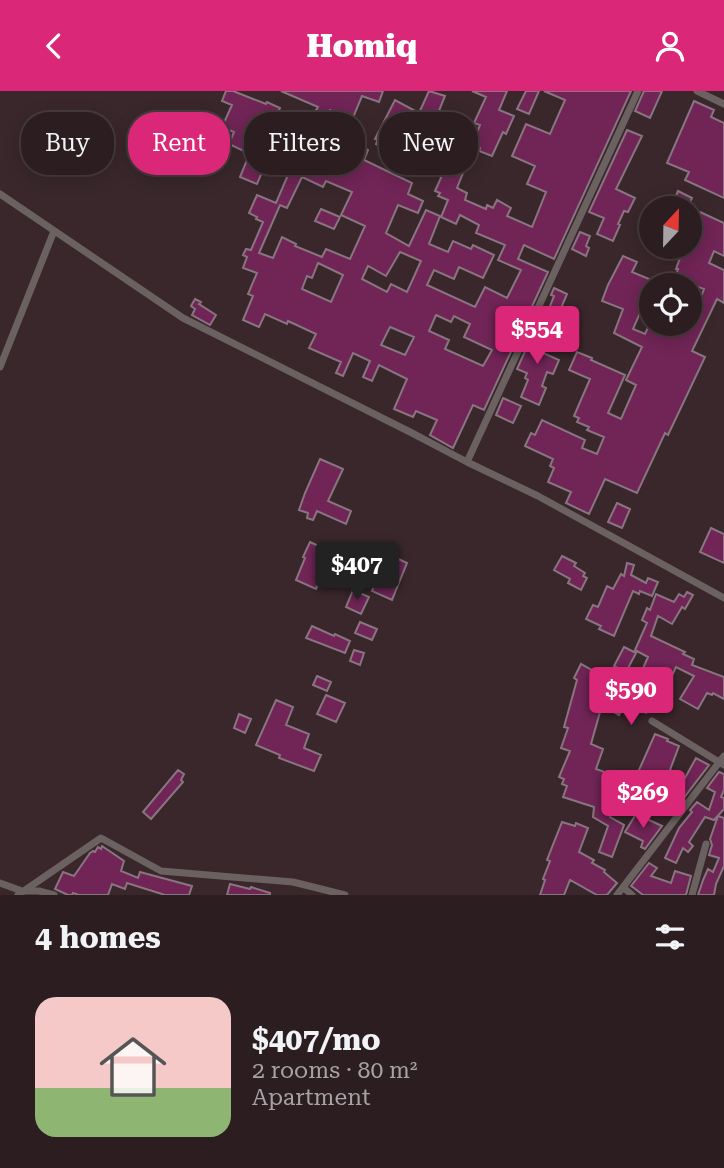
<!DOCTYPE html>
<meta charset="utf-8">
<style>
body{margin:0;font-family:"Roboto Serif",serif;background:#372a2d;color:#f1f3f6;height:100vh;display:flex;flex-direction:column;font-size:26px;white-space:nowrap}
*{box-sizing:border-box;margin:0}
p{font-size:23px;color:#a6a2a5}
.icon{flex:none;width:38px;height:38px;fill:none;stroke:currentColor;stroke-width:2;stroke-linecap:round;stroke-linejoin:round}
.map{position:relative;height:804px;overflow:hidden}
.sheet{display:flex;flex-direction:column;background:#2b1d20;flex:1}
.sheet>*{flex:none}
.banner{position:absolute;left:21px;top:21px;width:682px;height:63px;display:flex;gap:14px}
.needle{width:46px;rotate:22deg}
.buttons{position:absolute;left:639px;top:105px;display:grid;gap:14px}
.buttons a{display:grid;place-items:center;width:63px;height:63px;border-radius:50%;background:#2b1d20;box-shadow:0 4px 18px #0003,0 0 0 2px #473b3e;font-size:35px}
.price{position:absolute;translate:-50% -60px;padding:0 16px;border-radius:7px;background:#db2777;color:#fff;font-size:23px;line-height:46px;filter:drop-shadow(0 2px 4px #0008)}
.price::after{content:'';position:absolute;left:50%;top:42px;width:21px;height:16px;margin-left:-10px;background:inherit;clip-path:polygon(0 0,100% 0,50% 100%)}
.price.on{background:#222;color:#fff}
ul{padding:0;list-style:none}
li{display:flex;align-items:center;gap:21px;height:175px;padding:0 35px}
li span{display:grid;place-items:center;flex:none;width:196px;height:140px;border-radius:21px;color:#555}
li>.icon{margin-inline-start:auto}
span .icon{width:84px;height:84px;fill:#fffc;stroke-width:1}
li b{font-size:30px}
h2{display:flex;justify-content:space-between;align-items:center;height:84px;padding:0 35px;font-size:30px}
.pill{padding:0 24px;border-radius:28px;background:#2b1d20;box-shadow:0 4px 18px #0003,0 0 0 2px #473b3e;font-size:24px;line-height:63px}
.pill.on{background:#db2777;color:#fff}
header{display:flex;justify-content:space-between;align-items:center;height:91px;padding:0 35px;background:#db2777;color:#fff;font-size:32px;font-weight:800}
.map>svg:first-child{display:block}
.building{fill:#702556;stroke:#887580;stroke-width:2;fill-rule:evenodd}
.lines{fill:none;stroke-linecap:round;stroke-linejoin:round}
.street{stroke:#6a6160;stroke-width:7}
</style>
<header><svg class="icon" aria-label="back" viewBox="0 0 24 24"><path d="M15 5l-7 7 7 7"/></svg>Homiq<svg class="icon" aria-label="person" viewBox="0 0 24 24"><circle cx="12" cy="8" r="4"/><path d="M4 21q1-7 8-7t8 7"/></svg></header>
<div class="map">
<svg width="724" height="804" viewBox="0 0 724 804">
<rect width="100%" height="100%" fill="#39272b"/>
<path class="building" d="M 226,0 L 233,0 L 266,13 L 267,11 L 280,17 L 269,41 L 262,38 L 252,64 L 229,53 L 234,41 L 222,36 L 232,14 L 222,10 Z
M 281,0 L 383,0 L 379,11 L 362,5 L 352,29 L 330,19 L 328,24 L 316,19 L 318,16 Z
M 429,0 L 445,5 L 432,37 L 450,45 L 448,50 L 464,57 L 455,79 L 463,82 L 457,97 L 467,102 L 465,109 L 486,118 L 487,114 L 493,117 L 497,109 L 511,117 L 507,125 L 532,136 L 546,101 L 527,93 L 535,75 L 512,65 L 526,33 L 550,43 L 565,9 L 544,0 L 631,0 L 554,168 L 524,154 L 518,168 L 548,181 L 484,319 L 473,314 L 453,357 L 430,344 L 437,329 L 416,320 L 413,326 L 394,318 L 407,288 L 379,274 L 372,290 L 363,286 L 370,270 L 353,262 L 343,285 L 336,282 L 341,271 L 309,257 L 316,243 L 288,230 L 287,233 L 265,223 L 259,236 L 243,229 L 253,205 L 248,203 L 257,182 L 243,177 L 247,166 L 243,164 L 246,158 L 251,159 L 263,131 L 256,128 L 257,126 L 249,122 L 257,104 L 276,112 L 296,65 L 317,75 L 333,41 L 345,46 L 344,48 L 368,59 L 364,69 L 412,92 L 408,103 L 423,110 L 418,122 L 398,114 L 386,142 L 409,155 L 426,119 L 440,125 L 429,153 L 448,161 L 453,150 L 471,158 L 473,154 L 494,164 L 483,187 L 459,176 L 454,188 L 434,179 L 427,194 L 475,216 L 485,196 L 507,207 L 521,179 L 498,169 L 505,154 L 476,142 L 479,134 L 460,124 L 456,133 L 441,126 L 448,109 L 438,105 L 440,102 L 435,100 L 449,69 L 435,64 L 426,85 L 420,82 L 418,85 L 411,82 L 413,78 L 397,71 L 402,62 L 387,54 L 385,57 L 376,53 L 378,49 L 375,48 L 395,9 L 419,22 ZM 302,86 L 323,96 L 326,90 L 352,101 L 341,124 L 365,135 L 350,168 L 326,158 L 322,166 L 295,155 L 296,153 L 282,146 L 273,167 L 259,162 L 280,114 L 287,117 ZM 400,161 L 421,170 L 407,201 L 391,193 L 387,201 L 362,188 L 368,175 L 386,185 ZM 318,172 L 343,184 L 331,211 L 302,198 L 307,185 L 312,187 ZM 436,224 L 451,231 L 454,225 L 470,233 L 464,246 L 492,259 L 483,275 L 445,258 L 449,249 L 429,240 ZM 390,236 L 414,246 L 405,264 L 381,254 Z
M 472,0 L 507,0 L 499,19 L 514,25 L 506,43 L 503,41 L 492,65 L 479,60 L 480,57 L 472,53 L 480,34 L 474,32 L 486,6 Z
M 526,0 L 539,0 L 529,23 L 517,18 Z
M 644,0 L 662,0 L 650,27 L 635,20 Z
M 694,10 L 714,19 L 711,26 L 724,32 L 724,107 L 685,89 L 689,81 L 667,72 Z
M 301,28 L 310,32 L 302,50 L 293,46 Z
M 627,39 L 642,45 L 616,98 L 635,107 L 628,121 L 624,120 L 618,133 L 620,134 L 613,150 L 597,143 L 604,127 L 589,121 Z
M 249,64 L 266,72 L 257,93 L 240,86 Z
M 678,100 L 692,107 L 687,117 L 671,117 Z
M 321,118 L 340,126 L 334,138 L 315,130 Z
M 700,121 L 724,132 L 724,165 L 714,160 L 709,172 L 724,179 L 724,212 L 717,208 L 692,260 L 705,266 L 668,344 L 665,342 L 637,402 L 605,388 L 589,423 L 566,412 L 571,401 L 548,391 L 554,377 L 550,375 L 553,368 L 525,355 L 531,342 L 535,344 L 542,329 L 585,349 L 582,357 L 597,363 L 604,346 L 587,339 L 589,336 L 577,331 L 579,327 L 574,325 L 590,288 L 569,279 L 577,261 L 592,267 L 591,269 L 625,284 L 608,322 L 621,328 L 636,294 L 626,289 L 642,256 L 614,242 L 623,218 L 602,210 L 608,194 L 623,165 L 637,171 L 632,181 L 654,190 L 633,238 L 645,243 L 650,232 L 662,238 L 665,233 L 690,233 L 704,198 L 685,191 L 687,188 L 676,184 L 678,178 L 676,178 L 684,156 L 690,156 L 690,144 Z
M 580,141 L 590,145 L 586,155 L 589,157 L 586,165 L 572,158 Z
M 554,197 L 567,203 L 556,229 L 546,225 L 554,205 L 551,204 Z
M 195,208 L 201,211 L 199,213 L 216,224 L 210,234 L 192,224 L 195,218 L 191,215 Z
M 536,236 L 551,242 L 543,262 L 559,269 L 553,283 L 547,281 L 542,295 L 546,297 L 539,314 L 521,306 L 528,289 L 525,287 L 527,282 L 517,278 Z
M 503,307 L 521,315 L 513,332 L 496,324 Z
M 320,368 L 343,378 L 328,410 L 351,420 L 346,433 L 317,420 L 313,429 L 307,427 L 308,422 L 299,419 L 305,402 Z
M 617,412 L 630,418 L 622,437 L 608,431 Z
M 711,437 L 724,443 L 724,472 L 700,461 Z
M 310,451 L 361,475 L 354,491 L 325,478 L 316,498 L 296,489 L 305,467 L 303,466 Z
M 392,465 L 407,472 L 392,509 L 372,500 L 378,484 L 383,486 Z
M 562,465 L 576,472 L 574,475 L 585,482 L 583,485 L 587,487 L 581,499 L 568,492 L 570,488 L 554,479 Z
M 627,472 L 634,474 L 631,484 L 646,492 L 648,487 L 658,491 L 652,505 L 640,500 L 639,503 L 633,500 L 614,545 L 599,538 L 601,535 L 586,528 L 593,514 L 598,516 L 607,495 L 613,498 L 621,483 L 624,485 Z
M 353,499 L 369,506 L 361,523 L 346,516 Z
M 687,501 L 693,504 L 685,518 L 682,516 L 672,533 L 658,525 L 651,545 L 685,561 L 683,563 L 694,568 L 692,574 L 724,586 L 724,608 L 713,602 L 712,604 L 707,602 L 698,618 L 680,608 L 694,585 L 676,576 L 664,602 L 658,599 L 646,622 L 626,611 L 619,624 L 602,614 L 591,653 L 603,658 L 596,678 L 613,684 L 611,689 L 631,697 L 655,643 L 668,648 L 667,650 L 679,655 L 670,679 L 685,687 L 696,667 L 709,674 L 680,712 L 648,694 L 646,697 L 643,696 L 633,720 L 616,713 L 610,726 L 624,734 L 612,766 L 599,761 L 608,735 L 593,726 L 594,716 L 563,706 L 567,695 L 562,693 L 564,688 L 559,686 L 570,660 L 561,657 L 568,637 L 564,636 L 577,589 L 574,587 L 581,573 L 606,587 L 617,592 L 618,591 L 647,606 L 655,588 L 641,582 L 648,566 L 635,559 L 647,532 L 642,529 L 647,517 L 650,519 L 656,503 L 674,511 L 679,503 L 684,506 Z
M 360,531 L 377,538 L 372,549 L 355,542 Z
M 312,535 L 334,545 L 335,543 L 350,550 L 345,562 L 306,547 Z
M 624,556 L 636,562 L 626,581 L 614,575 Z
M 354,559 L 364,562 L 360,574 L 350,570 Z
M 317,585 L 331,591 L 327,600 L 313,594 Z
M 326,604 L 345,612 L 336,631 L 317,623 Z
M 276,609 L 293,616 L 286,634 L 309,643 L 304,657 L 321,664 L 314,680 L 279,667 L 280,664 L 256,654 Z
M 239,623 L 251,628 L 245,642 L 234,637 Z
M 178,679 L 184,683 L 181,689 L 183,691 L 151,728 L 143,721 Z
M 719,681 L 724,683 L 724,699 L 721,706 L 724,707 L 724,718 L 714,729 L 705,726 L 689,751 L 693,755 L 688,761 L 683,757 L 676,772 L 665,767 L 679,737 L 692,721 L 690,719 L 697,711 L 709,719 L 715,701 L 707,697 Z
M 636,723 L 662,735 L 645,758 L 641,756 L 643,750 L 625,741 Z
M 718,725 L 724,727 L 724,775 L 716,793 L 714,804 L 698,804 L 703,789 L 708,778 L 713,781 L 719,767 L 709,764 L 712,754 L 710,748 Z
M 562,731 L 575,735 L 576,732 L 588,737 L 579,761 L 594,769 L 592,772 L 605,779 L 604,781 L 617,792 L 607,804 L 597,804 L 570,789 L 564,804 L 540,804 L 545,789 L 543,788 L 550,770 L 547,769 Z
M 102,755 L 124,770 L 121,780 L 138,787 L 140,781 L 192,795 L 189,804 L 165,804 L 127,792 L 125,798 L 112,793 L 108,804 L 79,804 L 73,802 L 72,804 L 68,804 L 55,798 L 63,781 L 74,785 L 90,762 L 93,760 L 95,761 L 98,756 L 101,758 Z
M 649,772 L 657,777 L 651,785 L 671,792 L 675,780 L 691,785 L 686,804 L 643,804 L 634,797 L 631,795 Z
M 230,793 L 250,798 L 251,796 L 270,802 L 270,804 L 227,804 Z"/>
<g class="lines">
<path class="street" d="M 697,0 L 724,13
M 0,103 L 183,227 L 412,342 L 467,371 L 538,405 L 724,507
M 0,276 L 54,140
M 467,371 L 638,0
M 652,630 L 724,674
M 0,792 L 22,800 L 39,800 L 54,804
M 623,796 L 632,804
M 18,804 L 101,747 L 161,780 L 293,791 L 345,804
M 617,804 L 724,665
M 692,804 L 706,753"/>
</g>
</svg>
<div class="buttons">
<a><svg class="needle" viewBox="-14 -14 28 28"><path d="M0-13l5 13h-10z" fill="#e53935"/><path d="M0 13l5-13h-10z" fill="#a6a2a5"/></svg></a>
<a><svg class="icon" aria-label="locate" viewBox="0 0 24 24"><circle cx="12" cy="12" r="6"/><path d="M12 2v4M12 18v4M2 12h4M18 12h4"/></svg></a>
</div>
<b class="price" style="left:537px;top:275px">$554</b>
<b class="price on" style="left:357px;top:511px">$407</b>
<b class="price" style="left:631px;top:636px">$590</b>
<b class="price" style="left:643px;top:739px">$269</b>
<div class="banner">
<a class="pill">Buy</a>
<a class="pill on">Rent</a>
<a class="pill">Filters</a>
<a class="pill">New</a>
</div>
</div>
<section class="sheet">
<h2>4 homes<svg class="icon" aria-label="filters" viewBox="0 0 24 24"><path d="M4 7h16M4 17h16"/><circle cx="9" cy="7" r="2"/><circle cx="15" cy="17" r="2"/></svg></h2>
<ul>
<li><span style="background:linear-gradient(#f6c9c9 65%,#8fb573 0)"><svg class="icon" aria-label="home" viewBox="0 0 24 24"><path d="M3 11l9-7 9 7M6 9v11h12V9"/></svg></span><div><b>$407/mo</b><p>2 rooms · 80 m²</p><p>Apartment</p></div></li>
</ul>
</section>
